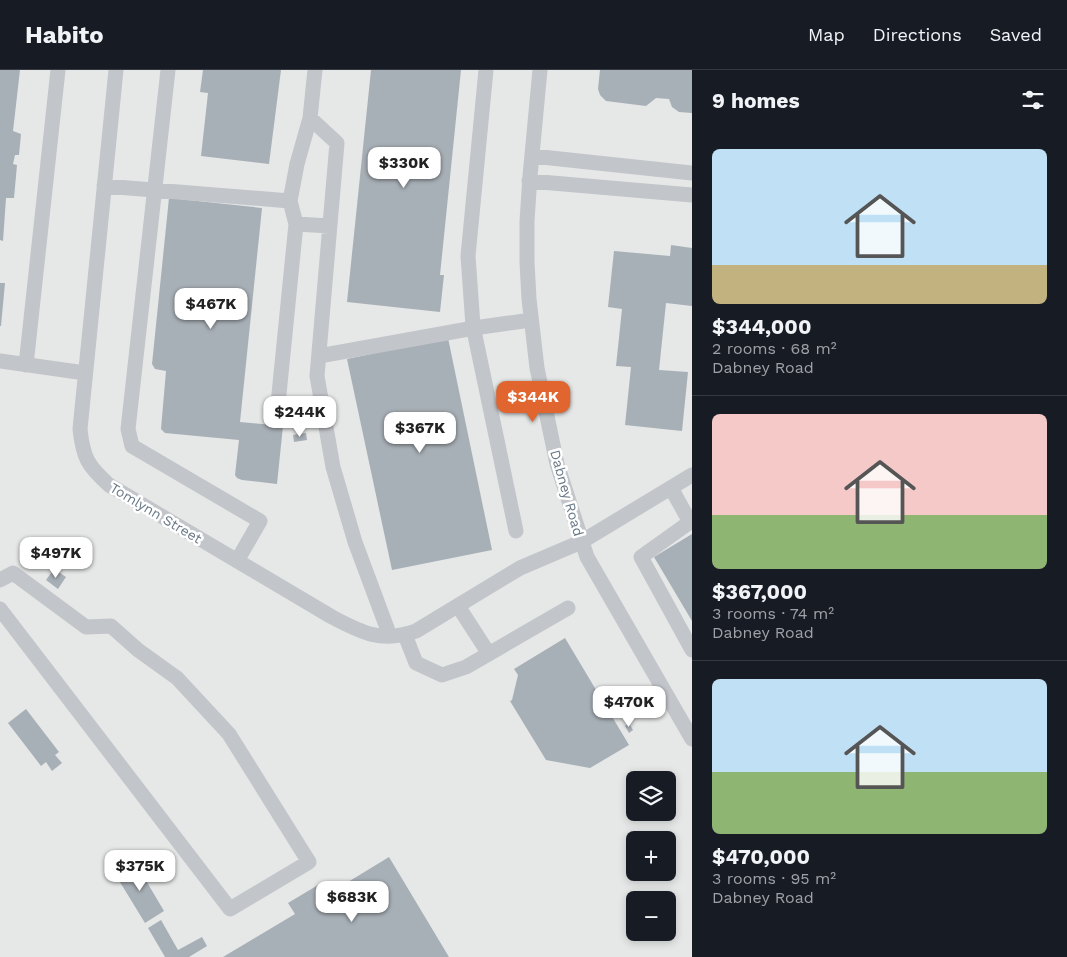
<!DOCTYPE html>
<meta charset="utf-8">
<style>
body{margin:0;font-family:"Work Sans",sans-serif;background:#242831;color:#f1f3f6;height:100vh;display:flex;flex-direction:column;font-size:19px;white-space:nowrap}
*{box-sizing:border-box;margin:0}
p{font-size:16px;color:#9ea1a6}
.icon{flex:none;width:28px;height:28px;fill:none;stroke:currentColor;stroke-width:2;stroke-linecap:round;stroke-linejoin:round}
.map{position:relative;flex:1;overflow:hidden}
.sheet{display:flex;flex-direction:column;background:#171b24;width:375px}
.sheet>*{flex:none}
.controls{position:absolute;left:626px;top:701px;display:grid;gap:10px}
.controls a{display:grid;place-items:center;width:50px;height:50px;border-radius:8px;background:#171b24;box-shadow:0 2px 8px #0003;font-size:25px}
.price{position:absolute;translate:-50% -42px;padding:0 11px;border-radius:10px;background:#fff;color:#222;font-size:16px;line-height:32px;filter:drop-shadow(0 1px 2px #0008)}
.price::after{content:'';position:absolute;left:50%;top:30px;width:15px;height:11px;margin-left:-8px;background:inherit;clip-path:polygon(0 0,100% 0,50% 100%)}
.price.selected{background:#e1652e;color:#fff}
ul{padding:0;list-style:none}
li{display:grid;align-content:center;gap:10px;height:265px;padding:0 20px}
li+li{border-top:1px solid #363941}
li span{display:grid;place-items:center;height:155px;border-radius:8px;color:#555}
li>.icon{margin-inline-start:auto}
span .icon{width:90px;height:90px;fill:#fffc;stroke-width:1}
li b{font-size:21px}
h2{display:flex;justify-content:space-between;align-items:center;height:60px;padding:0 20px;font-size:21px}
header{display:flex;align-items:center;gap:30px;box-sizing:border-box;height:70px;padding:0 25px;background:#171b24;border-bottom:1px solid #363941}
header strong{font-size:24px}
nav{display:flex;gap:28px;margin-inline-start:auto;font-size:18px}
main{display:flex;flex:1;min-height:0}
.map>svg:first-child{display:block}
.built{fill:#e6e7e7;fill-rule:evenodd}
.building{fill:#a8b0b7}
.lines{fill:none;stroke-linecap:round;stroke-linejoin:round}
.minor{stroke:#c2c5c9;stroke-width:15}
.labels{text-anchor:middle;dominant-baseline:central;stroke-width:5;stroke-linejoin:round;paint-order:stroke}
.street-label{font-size:14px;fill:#687786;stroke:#fff}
</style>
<header>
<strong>Habito</strong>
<nav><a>Map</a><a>Directions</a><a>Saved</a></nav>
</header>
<main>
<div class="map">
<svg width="692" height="887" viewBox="0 0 692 887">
<rect width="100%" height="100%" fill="#f8f8f6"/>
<path class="built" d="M 0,0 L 692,0 L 692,887 L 0,887 ZM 635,710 L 668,710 L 668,742 L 635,742 ZM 635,770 L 668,770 L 668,802 L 635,802 ZM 635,830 L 668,830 L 668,862 L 635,862 Z"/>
<path class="building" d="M 0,0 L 20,0 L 13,61 L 21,64 L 19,85 L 15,85 L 13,94 L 17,95 L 14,128 L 6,128 L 3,171 L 0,170 Z
M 203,0 L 281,0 L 269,94 L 201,86 L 208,23 L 200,22 Z
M 371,0 L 461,0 L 440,205 L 444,205 L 440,242 L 347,232 Z
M 600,0 L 692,0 L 692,43 L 679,42 L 672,37 L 669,29 L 656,28 L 646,36 L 606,31 L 600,25 L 598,19 Z
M 169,128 L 262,138 L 240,352 L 283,356 L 277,414 L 242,410 L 237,408 L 235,405 L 239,370 L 165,363 L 161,359 L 166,301 L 155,299 L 152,294 Z
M 671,175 L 692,178 L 692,236 L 666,233 L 659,300 L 688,302 L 682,361 L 625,355 L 631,297 L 616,296 L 622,239 L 608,237 L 614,181 L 670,186 Z
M 0,213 L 5,213 L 1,256 L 0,256 Z
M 448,268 L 492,480 L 392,500 L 347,289 Z
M 306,363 L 307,370 L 294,372 L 293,365 Z
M 692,464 L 692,551 L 654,487 Z
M 54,499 L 66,507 L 58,519 L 46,510 Z
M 565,568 L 629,675 L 590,698 L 546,690 L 510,631 L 512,630 L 518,605 L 514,599 Z
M 26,639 L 59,682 L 55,685 L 62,693 L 52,701 L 46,692 L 41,696 L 8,653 Z
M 629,653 L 633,660 L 629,663 L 625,656 Z
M 389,787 L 449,887 L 223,887 L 295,844 L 288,833 L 323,812 L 330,823 Z
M 135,792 L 164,841 L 145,853 L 115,804 Z
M 161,850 L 178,880 L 202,867 L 207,876 L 189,887 L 165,887 L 148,858 Z"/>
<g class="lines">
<path class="minor" d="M 116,0 L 80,359 C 83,388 88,396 109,415 L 332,547 C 362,563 382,573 416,561 L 520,498 L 581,472 L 692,405
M 168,0 L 128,359 L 132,376 L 260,451 L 237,491
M 315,0 L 310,48 L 337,73 L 317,306 L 333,397 L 355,472 L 390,566
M 486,0 L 468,186 L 473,256 L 516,461
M 540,0 L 530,106 L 527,151 L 527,192 L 529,229 L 537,298 L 557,394 L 587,487 L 692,669
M 532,86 L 692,103
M 529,111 L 692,125
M 104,116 L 290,131 L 296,154 L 330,156
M 290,131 L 297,94 L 310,48
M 296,154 L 278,334 L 323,340
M 319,286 L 474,258 L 531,250
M 0,291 L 85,303
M 26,295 L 58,0
M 671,418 L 690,452 L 641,487 L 692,580
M 0,510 L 13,503 L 86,557 L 111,556 L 138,580 L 177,608 L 229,664 L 309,792 L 230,839 L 0,539
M 458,536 L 489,584
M 405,565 L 416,593 L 442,605 L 466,597 L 568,538"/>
</g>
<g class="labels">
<g class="street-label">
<text transform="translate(567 423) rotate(74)">Dabney Road</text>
<text transform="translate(156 443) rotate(31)">Tomlynn Street</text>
</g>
</g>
</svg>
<div class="controls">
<a><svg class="icon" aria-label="layers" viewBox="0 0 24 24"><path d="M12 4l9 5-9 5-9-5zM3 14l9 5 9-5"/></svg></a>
<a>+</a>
<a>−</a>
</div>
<b class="price" style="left:404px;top:119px">$330K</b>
<b class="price" style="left:211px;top:260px">$467K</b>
<b class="price selected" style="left:533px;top:353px">$344K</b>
<b class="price" style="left:300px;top:368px">$244K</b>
<b class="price" style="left:420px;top:384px">$367K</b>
<b class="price" style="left:56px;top:509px">$497K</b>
<b class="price" style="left:629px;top:658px">$470K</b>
<b class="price" style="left:140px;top:822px">$375K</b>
<b class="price" style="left:352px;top:853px">$683K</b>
</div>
<section class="sheet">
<h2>9 homes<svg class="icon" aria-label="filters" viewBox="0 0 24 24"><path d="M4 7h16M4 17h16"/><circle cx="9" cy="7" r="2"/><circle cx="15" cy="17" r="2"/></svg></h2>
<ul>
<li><span style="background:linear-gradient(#bfe0f5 75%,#c2b280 0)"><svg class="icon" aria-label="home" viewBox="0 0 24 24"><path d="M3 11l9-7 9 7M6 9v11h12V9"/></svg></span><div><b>$344,000</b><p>2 rooms · 68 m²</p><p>Dabney Road</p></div></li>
<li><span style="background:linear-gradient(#f6c9c9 65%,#8fb573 0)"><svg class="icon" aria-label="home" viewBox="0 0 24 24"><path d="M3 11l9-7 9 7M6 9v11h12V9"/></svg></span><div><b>$367,000</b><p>3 rooms · 74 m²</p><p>Dabney Road</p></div></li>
<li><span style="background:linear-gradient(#bfe0f5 60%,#8fb573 0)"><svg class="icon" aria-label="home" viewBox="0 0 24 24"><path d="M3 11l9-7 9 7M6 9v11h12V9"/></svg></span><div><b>$470,000</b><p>3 rooms · 95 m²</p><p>Dabney Road</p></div></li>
</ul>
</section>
</main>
